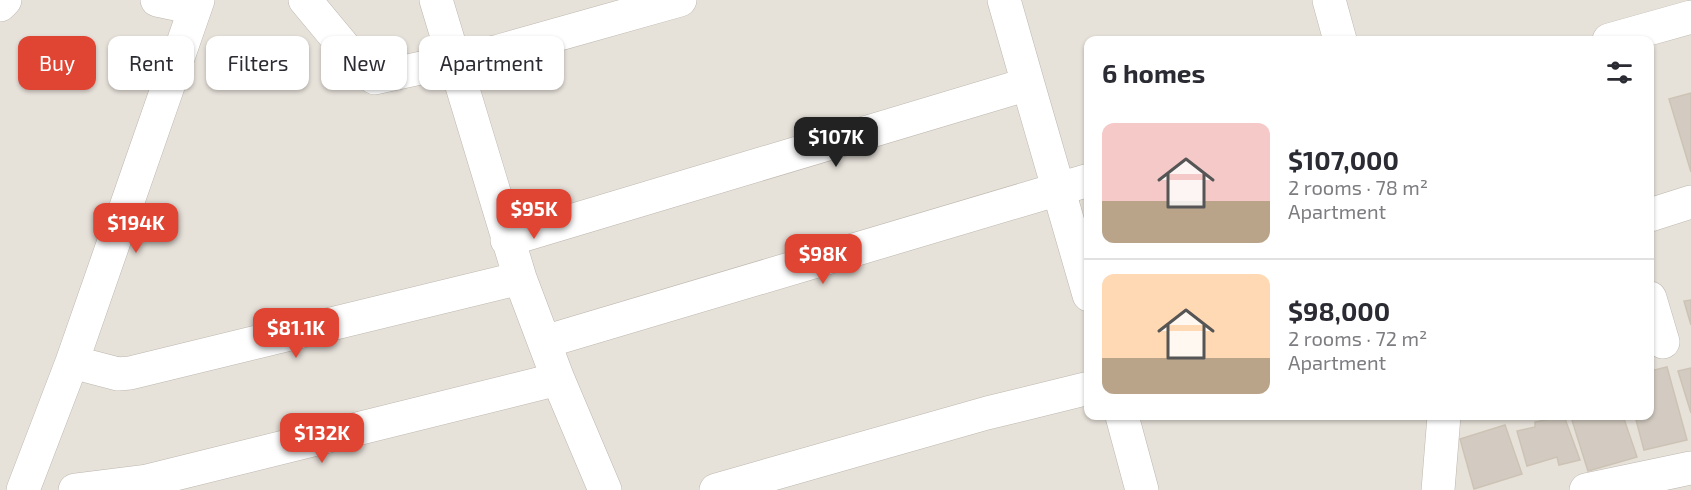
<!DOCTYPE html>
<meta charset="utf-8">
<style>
body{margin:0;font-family:"Exo 2",sans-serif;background:#f2f2f3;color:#2b2b33;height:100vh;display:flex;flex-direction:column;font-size:22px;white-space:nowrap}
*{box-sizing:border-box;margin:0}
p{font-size:20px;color:#7c7c81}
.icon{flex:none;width:33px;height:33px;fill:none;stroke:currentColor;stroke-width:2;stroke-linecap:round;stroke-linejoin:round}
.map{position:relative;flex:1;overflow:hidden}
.sheet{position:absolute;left:1084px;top:36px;width:570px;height:384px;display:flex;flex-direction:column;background:#fff;border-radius:12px;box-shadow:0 2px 4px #0004}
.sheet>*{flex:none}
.banner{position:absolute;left:18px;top:36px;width:570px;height:54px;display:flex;gap:12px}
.price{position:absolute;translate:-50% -51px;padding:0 14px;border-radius:12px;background:#e04534;color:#fff;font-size:20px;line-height:39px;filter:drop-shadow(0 2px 3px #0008)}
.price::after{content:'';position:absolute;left:50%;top:36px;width:18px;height:14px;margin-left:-9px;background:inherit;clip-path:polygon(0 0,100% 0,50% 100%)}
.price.current{background:#222;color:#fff}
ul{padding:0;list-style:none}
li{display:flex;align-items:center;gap:18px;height:150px;padding:0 18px}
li+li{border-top:2px solid #e1e1e2}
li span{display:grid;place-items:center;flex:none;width:168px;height:120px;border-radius:12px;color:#555}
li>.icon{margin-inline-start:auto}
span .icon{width:72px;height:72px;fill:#fffc;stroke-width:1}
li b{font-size:26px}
h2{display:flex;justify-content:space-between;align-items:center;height:72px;padding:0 18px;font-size:26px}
.pill{padding:0 21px;border-radius:12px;background:#fff;box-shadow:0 2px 4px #0004;font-size:21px;line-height:54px}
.pill.current{background:#e04534;color:#fff}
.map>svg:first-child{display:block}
.residential{fill:#e6e1d9;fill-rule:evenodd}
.building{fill:#d3cbc1;stroke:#cdc3b5;stroke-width:1.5}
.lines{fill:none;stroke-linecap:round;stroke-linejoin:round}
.minor-casing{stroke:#bdb7ae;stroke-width:34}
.minor{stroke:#fff;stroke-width:33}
</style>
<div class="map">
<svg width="1691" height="490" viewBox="0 0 1691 490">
<rect width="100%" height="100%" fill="#f3f0ea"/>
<path class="residential" d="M 0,0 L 1691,0 L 1691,490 L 0,490 ZM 1089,40 L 1650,40 L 1650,416 L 1089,416 Z"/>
<path class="building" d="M 1691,93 L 1691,172 L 1669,99 Z
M 1691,300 L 1691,325 L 1684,301 Z
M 1667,367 L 1687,440 L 1644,450 L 1635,416 L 1650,416 L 1650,371 Z
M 1691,368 L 1691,413 L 1678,371 Z
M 1564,416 L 1580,460 L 1559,465 L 1557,457 L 1527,466 L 1517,431 L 1535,427 L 1535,422 Z
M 1575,416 L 1623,416 L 1637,457 L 1588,471 L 1571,417 Z
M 1505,425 L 1522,474 L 1474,489 L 1460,439 Z"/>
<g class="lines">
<defs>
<path id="minor" d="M 157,0 L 195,8
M 305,0 L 364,71 L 375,78 L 499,51 L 680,0
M 436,0 L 520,278 L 558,379 L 605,490
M 1329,0 L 1340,40
M 0,5 L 5,0
M 1609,40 L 1691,17
M 1028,84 L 1089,295
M 1650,215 L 1691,202
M 507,240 L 1028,84 L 1004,0
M 1650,298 L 1663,342
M 544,342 L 1089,180
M 72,362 L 118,374 L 130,373 L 520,278
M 1122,416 L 1142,490
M 23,490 L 72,362 L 198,0
M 75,490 L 147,481 L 558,379
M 716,490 L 987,413 L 1089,388
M 1438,490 L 1444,416
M 1586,490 L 1691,468"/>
</defs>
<use href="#minor" class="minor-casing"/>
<use href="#minor" class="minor"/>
</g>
</svg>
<b class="price current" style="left:836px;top:168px">$107K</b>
<b class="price" style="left:534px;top:240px">$95K</b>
<b class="price" style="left:136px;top:254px">$194K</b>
<b class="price" style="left:823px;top:285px">$98K</b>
<b class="price" style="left:296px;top:359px">$81.1K</b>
<b class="price" style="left:322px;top:464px">$132K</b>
<div class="banner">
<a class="pill current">Buy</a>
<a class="pill">Rent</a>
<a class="pill">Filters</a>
<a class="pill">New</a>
<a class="pill">Apartment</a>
</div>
<section class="sheet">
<h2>6 homes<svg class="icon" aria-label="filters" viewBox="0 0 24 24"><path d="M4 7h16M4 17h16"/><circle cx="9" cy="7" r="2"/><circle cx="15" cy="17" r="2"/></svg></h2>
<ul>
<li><span style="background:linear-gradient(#f6c9c9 65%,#b9a48a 0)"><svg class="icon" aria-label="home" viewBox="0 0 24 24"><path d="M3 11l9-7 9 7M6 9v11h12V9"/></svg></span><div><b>$107,000</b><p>2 rooms · 78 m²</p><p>Apartment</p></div></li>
<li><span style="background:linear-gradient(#ffd9b3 70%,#b9a48a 0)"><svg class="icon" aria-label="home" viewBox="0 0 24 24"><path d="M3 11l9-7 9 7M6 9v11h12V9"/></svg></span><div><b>$98,000</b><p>2 rooms · 72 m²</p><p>Apartment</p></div></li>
</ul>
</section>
</div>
